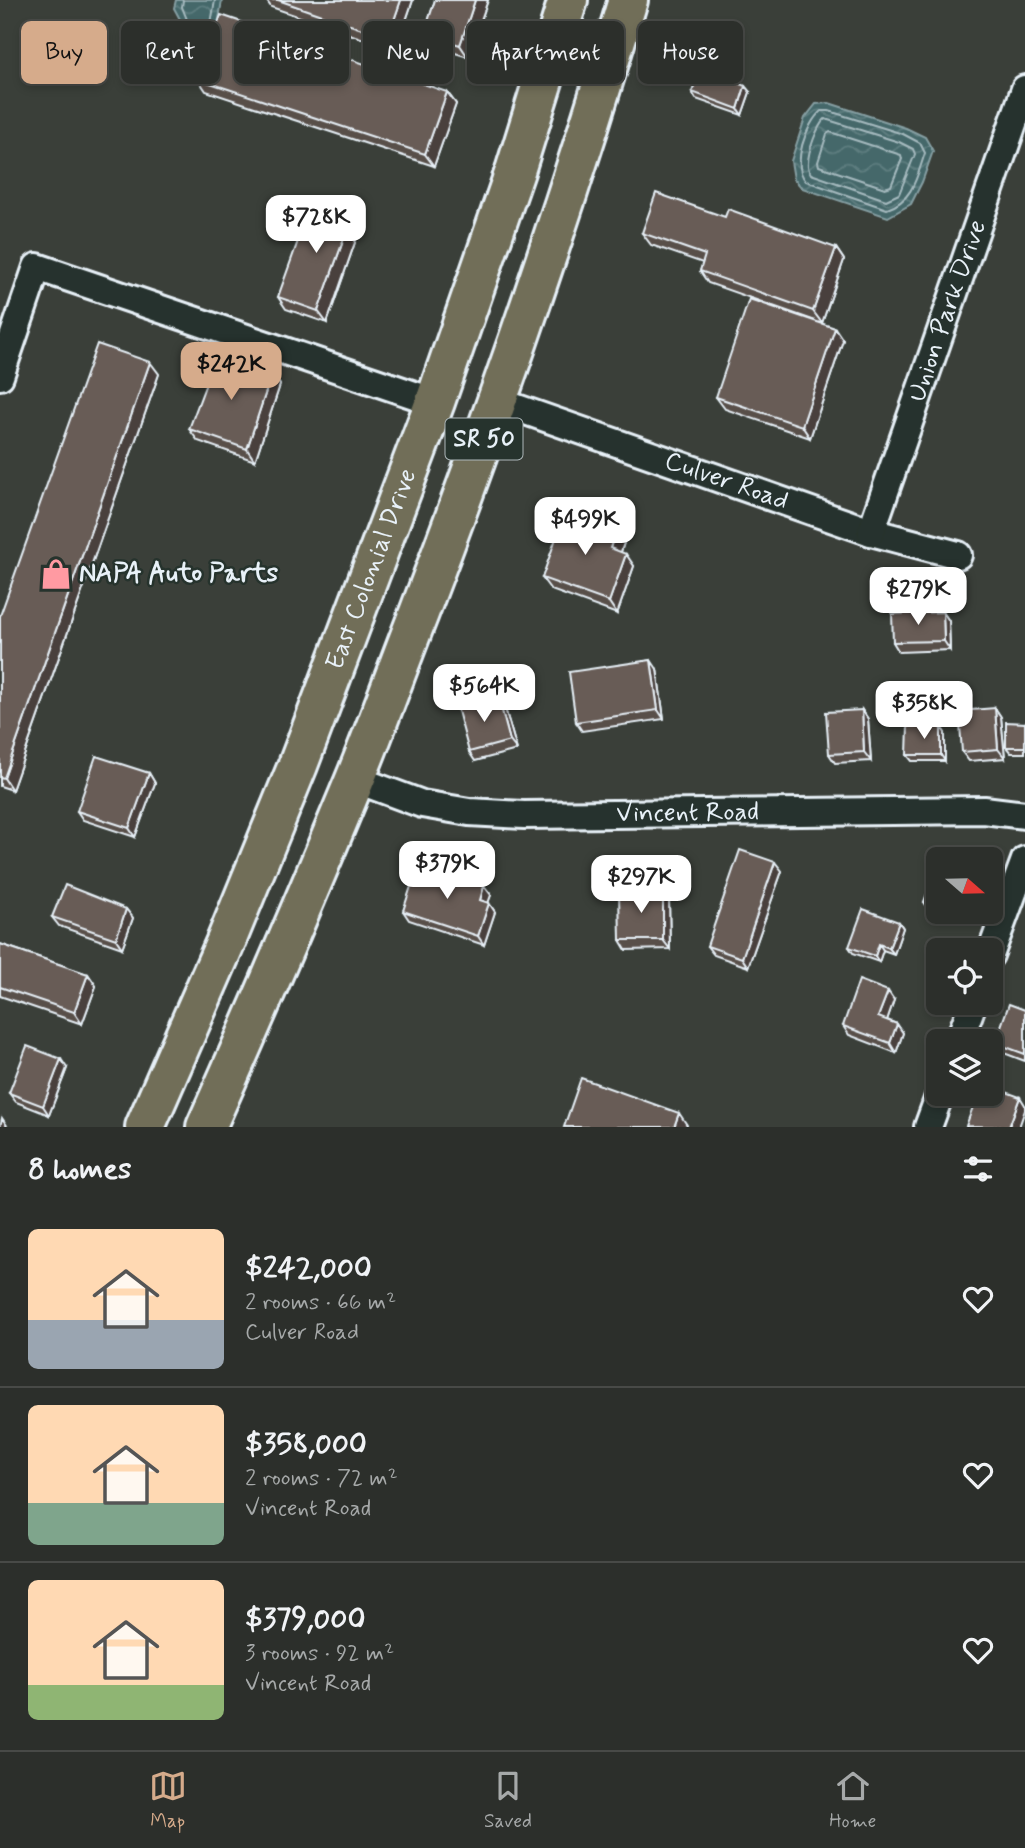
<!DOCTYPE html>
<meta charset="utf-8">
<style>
body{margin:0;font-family:Mynerve,sans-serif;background:#343733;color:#f1f3f6;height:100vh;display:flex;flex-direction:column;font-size:26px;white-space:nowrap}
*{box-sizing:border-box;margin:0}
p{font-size:23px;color:#a6a9a9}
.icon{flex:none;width:38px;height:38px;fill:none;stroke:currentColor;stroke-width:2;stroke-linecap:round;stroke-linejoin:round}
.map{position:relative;height:1127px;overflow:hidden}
.details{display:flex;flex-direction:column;background:#2c2f2b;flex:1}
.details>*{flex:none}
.top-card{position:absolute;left:21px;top:21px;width:984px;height:63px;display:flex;gap:14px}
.needle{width:46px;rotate:110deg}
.controls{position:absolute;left:926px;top:847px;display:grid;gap:14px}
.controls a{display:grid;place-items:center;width:77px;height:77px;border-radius:10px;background:#2c2f2b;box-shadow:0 4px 10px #0003,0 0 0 2px #484a47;font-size:35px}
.price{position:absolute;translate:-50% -60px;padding:0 16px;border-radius:14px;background:#fff;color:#222;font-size:23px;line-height:46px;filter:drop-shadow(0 2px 4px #0008)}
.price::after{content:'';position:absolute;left:50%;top:42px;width:21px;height:16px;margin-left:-10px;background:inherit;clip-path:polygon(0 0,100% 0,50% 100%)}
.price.current{background:#d6ab8b;color:#111}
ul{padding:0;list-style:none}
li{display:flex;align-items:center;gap:21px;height:175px;padding:0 28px}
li+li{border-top:2px solid #484a47}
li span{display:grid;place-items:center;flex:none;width:196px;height:140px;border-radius:10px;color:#555}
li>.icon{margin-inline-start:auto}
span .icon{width:84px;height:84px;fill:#fffc;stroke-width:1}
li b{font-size:30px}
h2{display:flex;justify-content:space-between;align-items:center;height:84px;padding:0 28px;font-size:30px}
.tag{padding:0 24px;border-radius:10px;background:#2c2f2b;box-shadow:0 4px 10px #0003,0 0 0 2px #484a47;font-size:24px;line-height:63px}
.tag.current{background:#d6ab8b;color:#111}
.menu{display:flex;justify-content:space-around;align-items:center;height:98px;border-top:2px solid #484a47;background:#2c2f2b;font-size:19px;color:#a6a9a9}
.menu a{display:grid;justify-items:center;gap:4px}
.menu .current{color:#d6ab8b}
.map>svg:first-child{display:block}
.water{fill:url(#water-waves);stroke:#869fa3;stroke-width:2}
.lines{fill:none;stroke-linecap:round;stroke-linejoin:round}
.shore{stroke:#a6babf;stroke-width:2}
.minor-casing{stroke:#e8f1f8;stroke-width:32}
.highway-casing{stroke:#e8f1f8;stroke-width:44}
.minor{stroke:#26332d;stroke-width:26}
.highway{stroke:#716e59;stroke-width:38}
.wall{fill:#594f4a;stroke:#e8f1f8;stroke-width:2}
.shaded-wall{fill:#49403c;stroke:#e8f1f8;stroke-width:2}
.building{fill:#685c56;stroke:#e8f1f8;stroke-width:2}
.labels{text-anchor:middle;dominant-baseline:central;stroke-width:5;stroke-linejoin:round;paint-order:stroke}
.shield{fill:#26332d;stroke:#aeb8bb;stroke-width:2}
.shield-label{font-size:24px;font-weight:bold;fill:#e8f1f8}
.street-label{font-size:26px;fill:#e8f1f8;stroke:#26332d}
.poi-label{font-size:26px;font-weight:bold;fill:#e8f1f8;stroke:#26332d;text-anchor:start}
</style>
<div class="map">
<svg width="1025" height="1127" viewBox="0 0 1025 1127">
<defs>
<pattern id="water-waves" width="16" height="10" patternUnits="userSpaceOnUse" patternTransform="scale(1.75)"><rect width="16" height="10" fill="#44686a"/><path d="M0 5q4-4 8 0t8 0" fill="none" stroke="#5f7e80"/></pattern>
</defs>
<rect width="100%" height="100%" fill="#3a3f39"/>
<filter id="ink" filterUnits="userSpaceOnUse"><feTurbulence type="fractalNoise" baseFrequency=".0143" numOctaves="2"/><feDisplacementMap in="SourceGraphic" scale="14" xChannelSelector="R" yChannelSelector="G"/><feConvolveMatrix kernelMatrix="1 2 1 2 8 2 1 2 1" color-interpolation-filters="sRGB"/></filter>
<g filter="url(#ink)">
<path class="water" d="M 176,0 L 222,0 L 216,38 L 197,77 L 172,67 L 168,50 L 181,21 L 174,8 Z
M 829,103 L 906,128 L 925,137 L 933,151 L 922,182 L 911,204 L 888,217 L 802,188 L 794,179 L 791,161 L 805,118 L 816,104 Z"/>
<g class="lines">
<path class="shore" d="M 183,0 L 182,7 L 188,22 L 176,51 L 179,62 L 192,67 L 195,65 L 209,36 L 215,0
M 821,111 L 829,111 L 903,134 L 920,143 L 925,153 C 917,176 913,201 887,209 L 806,181 C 791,165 806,124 821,111 Z
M 825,119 L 899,142 L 913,149 L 915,154 L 899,194 L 886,200 L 811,174 C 809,170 807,168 808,163 C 808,152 817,126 825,119 Z
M 830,132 L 901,155 L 902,159 L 891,186 L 885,188 L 819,166 L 818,162 L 827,134 Z"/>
<defs>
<g id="minor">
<path d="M 0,376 L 37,267 L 435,402"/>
<path id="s1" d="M 497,401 L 871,532 L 958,555"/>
<path id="s2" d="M 871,532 L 1025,89"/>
<path id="s3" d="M 355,779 L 422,804 L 469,812 L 524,815 L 984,810 L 1025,815"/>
<path d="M 990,955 L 1025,860"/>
<path d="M 959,1041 L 973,1003"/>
<path d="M 928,1127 L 940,1094"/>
</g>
<g id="highway">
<path id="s4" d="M 145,1127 L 227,939 L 298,765 L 435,402 L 515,171 L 568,0"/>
<path d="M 206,1127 C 257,1013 306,898 354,782 C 377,726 397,669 419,613 C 496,411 566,207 628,0"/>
</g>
</defs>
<use href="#minor" class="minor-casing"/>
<use href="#highway" class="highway-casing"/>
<use href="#minor" class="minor"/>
<use href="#highway" class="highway"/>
</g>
<path class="wall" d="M 266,0 L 413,0 L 400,38 L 392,34 L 387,47 L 271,7 Z
M 435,0 L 488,0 L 468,57 L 432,46 L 424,34 Z
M 198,79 L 447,92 L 456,104 L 434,166 L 206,91 Z
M 692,92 L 750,92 L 742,115 L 696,99 Z
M 353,213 L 361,225 L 327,323 L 286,309 L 278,297 Z
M 725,217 L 836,248 L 844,260 L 822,323 L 843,340 L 810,438 L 725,409 L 716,397 L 813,320 L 708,283 L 700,271 L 703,263 L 651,245 L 642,233 Z
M 272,373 L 280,385 L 255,461 L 198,441 L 189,429 Z
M 159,374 L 12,790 L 0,786 L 0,616 Z
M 625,540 L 621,552 L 634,566 L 617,614 L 551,590 L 542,578 Z
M 943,612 L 949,621 L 950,650 L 899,652 L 893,642 Z
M 657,669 L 664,719 L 582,731 L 576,722 Z
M 498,696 L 504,705 L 517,750 L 475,761 L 469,752 Z
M 995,708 L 1001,717 L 1005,758 L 969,761 L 962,752 Z
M 862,710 L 868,719 L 871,761 L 835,763 L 829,754 Z
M 1025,723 L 1025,753 L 1011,753 L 1006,747 Z
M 941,727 L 945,733 L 945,761 L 912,761 L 907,755 Z
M 149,773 L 155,783 L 135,837 L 83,820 L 77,811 Z
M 782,871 L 748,967 L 714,955 L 707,946 Z
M 417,878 L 484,886 L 491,895 L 488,902 L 495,912 L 484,945 L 409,920 L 403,911 Z
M 938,882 L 938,912 L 965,912 L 961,920 L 928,908 L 924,902 Z
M 669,899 L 670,949 L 626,950 L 620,940 Z
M 126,909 L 133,918 L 122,948 L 59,926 L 52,917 Z
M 899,922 L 903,928 L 894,954 L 883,950 L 879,962 L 853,953 L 849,947 Z
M 0,944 L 88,974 L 96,986 L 82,1024 L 0,996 Z
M 894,1000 L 887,1020 L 897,1024 L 903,1033 L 896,1053 L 849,1035 L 843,1026 Z
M 1025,1010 L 1025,1061 L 1001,1052 L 995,1043 Z
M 67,1068 L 49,1115 L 16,1102 L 9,1093 Z"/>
<path class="shaded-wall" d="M 401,0 L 413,0 L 400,38 L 392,26 Z
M 475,0 L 488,0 L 468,57 L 460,45 Z
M 383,22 L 392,34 L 387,47 L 379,35 Z
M 745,86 L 750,92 L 742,115 L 738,109 Z
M 447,92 L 456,104 L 434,166 L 425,154 Z
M 353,213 L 361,225 L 327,323 L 318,311 Z
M 836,248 L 844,260 L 822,323 L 813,311 Z
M 835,328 L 843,340 L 810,438 L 802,426 Z
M 150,362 L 159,374 L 12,790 L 4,778 Z
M 272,373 L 280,385 L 255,461 L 247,449 Z
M 617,528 L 625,540 L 618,560 L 610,548 Z
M 626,554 L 634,566 L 617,614 L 609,602 Z
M 943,612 L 949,621 L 950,650 L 944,641 Z
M 651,660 L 657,669 L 664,719 L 658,710 Z
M 498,696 L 504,705 L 517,750 L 510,741 Z
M 995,708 L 1001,717 L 1005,758 L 998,749 Z
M 862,710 L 868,719 L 871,761 L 864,752 Z
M 941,727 L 945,733 L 945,761 L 941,755 Z
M 149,773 L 155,783 L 135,837 L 129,828 Z
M 775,862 L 782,871 L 748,967 L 742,958 Z
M 484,886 L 491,895 L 486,909 L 480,900 Z
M 663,890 L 669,899 L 670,949 L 663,940 Z
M 489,903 L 495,912 L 484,945 L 478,936 Z
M 126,909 L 133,918 L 122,948 L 116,939 Z
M 958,912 L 965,912 L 961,920 L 957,914 Z
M 899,922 L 903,928 L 894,954 L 889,948 Z
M 879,944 L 883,950 L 879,962 L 875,956 Z
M 88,974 L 96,986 L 82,1024 L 74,1012 Z
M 888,991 L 894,1000 L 885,1026 L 878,1017 Z
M 897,1024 L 903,1033 L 896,1053 L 890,1043 Z
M 61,1059 L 67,1068 L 49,1115 L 43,1106 Z
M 1020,1097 L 1025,1105 L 1025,1110 L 1019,1127 L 1009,1127 Z
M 679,1113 L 687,1125 L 686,1127 L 674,1127 Z
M 2,1118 L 8,1127 L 0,1127 Z"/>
<path class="building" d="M 278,0 L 401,0 L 392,26 L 383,22 L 379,35 Z
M 435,0 L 475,0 L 460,45 L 424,34 Z
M 221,15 L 447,92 L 425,154 L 198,79 Z
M 701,68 L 745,86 L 738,109 L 692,92 Z
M 656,193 L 725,217 L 728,209 L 836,248 L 813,311 L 700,271 L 705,255 L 642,233 Z
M 313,199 L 353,213 L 318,311 L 278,297 Z
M 749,299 L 835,328 L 802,426 L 716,397 Z
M 97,344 L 150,362 L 4,778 L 0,777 L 0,616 Z
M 217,354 L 272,373 L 247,449 L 189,429 Z
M 566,510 L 617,528 L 610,548 L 626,554 L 609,602 L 542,578 Z
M 943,612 L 944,641 L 893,642 L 892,614 Z
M 651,660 L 658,710 L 576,722 L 569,672 Z
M 498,696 L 510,741 L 469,752 L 457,707 Z
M 995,708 L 998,749 L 962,752 L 959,711 Z
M 862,710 L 864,752 L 829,754 L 826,712 Z
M 1006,722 L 1025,723 L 1025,747 L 1006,747 Z
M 908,726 L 941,727 L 941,755 L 907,755 Z
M 96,756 L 149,773 L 129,828 L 77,811 Z
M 740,850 L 775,862 L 742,958 L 707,946 Z
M 422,865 L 484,886 L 480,900 L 489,903 L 478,936 L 403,911 L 414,877 L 417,878 Z
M 932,880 L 938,882 L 938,907 L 924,902 Z
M 65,885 L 126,909 L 116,939 L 52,917 Z
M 663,890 L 663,940 L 620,940 L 619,891 Z
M 863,909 L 899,922 L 889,948 L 879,944 L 875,956 L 849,947 Z
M 0,944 L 88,974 L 74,1012 L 0,987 Z
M 859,980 L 888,991 L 878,1017 L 897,1024 L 890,1043 L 843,1026 Z
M 1009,1004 L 1025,1010 L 1025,1054 L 995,1043 Z
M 27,1046 L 61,1059 L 43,1106 L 9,1093 Z
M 581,1078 L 679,1113 L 674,1127 L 564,1127 Z
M 995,1088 L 1020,1097 L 1009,1127 L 966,1126 L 977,1096 L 990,1100 Z"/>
</g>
<defs>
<symbol id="shop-bare" viewBox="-9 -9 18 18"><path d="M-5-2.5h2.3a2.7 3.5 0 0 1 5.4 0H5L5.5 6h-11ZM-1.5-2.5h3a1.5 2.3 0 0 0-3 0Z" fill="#ff9aa2" stroke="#26332d" stroke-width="2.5" paint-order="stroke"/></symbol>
</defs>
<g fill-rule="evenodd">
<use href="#shop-bare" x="34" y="552" width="44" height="44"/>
</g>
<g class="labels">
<rect class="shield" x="445.5" y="418.5" width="77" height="41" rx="5"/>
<g class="shield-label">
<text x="484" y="439">SR 50</text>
</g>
<g class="street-label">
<text stroke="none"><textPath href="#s2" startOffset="234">Union Park Drive</textPath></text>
<text stroke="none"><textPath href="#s1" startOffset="243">Culver Road</textPath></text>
<text stroke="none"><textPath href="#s4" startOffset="602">East Colonial Drive</textPath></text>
<text stroke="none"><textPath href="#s3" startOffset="338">Vincent Road</textPath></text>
</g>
<g class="poi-label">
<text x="79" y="574">NAPA Auto Parts</text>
</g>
</g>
</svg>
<div class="controls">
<a><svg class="needle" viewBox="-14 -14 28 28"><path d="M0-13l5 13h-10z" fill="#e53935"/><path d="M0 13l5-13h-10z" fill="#a6a9a9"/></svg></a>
<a><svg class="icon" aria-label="locate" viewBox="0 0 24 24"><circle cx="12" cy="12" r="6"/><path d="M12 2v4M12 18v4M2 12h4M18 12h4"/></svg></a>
<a><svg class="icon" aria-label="layers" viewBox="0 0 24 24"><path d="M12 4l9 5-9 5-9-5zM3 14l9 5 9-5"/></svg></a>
</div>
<b class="price" style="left:316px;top:255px">$728K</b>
<b class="price current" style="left:231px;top:402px">$242K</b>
<b class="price" style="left:585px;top:557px">$499K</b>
<b class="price" style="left:918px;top:627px">$279K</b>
<b class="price" style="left:484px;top:724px">$564K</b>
<b class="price" style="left:924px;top:741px">$358K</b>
<b class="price" style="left:447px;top:901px">$379K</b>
<b class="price" style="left:641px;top:915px">$297K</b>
<div class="top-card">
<a class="tag current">Buy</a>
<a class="tag">Rent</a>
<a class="tag">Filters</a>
<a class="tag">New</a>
<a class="tag">Apartment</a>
<a class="tag">House</a>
</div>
</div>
<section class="details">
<h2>8 homes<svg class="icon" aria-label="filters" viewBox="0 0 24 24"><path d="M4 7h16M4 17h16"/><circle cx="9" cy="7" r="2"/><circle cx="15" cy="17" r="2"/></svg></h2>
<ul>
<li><span style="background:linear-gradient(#ffd9b3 65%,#9aa5b1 0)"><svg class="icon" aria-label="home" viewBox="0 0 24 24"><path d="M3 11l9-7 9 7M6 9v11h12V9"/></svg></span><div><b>$242,000</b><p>2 rooms · 66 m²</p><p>Culver Road</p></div><svg class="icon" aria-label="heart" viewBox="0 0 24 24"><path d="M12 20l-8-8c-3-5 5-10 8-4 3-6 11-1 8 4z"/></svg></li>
<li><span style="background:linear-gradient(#ffd9b3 70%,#7fa58c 0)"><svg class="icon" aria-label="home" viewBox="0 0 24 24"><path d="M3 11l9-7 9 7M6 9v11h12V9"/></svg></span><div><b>$358,000</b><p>2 rooms · 72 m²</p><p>Vincent Road</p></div><svg class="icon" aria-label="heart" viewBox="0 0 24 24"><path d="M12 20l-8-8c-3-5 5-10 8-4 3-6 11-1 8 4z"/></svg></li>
<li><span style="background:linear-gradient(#ffd9b3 75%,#8fb573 0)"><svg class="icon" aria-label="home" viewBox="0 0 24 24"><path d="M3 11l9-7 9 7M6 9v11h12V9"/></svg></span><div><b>$379,000</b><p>3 rooms · 92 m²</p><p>Vincent Road</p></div><svg class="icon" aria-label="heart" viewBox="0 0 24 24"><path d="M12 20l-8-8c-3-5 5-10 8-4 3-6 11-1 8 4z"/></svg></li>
</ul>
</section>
<nav class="menu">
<a class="current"><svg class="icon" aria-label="map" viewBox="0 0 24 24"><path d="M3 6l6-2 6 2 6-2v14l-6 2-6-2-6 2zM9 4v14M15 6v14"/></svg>Map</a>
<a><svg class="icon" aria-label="saved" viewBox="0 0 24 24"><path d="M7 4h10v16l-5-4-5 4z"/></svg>Saved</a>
<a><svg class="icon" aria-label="home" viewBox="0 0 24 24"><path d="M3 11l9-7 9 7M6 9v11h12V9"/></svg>Home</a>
</nav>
